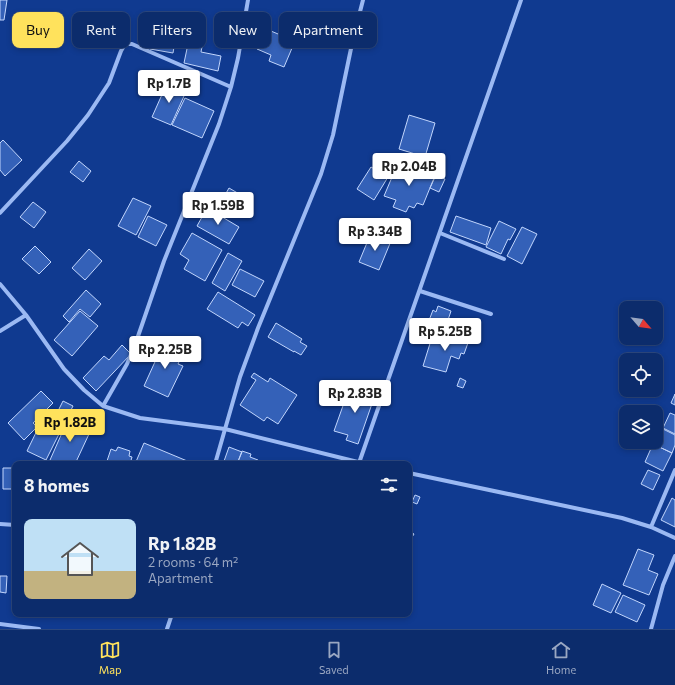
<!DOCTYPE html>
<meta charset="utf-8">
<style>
body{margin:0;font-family:Commissioner,sans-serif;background:#153472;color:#f1f3f6;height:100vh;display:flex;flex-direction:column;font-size:15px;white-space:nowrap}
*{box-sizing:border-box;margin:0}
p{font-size:13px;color:#9aa7c2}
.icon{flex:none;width:22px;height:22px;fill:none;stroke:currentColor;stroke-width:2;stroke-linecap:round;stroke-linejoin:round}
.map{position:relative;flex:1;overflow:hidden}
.sheet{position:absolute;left:12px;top:461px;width:400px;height:156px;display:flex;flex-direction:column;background:#0c2c6c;border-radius:8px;box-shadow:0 2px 6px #0003,0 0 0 1px #2c487f}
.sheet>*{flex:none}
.banner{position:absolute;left:12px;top:12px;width:400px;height:36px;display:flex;gap:8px}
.needle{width:26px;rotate:118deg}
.controls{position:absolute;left:619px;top:301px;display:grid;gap:8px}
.controls a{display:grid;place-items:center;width:44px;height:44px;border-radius:8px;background:#0c2c6c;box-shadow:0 2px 6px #0003,0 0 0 1px #2c487f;font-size:20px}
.price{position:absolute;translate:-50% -34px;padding:0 9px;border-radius:4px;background:#fff;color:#222;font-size:13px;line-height:26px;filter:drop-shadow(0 1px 2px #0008)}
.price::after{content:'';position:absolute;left:50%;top:24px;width:12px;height:9px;margin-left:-6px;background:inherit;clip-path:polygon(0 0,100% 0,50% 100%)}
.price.on{background:#ffe25c;color:#111}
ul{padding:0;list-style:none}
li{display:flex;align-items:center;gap:12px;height:100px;padding:0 12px}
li+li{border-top:1px solid #2c487f}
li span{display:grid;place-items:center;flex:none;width:112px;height:80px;border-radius:8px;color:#555}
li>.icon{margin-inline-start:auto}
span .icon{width:48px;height:48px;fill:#fffc;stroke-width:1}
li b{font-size:17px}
h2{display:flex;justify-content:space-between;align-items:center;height:48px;padding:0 12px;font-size:17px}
.pill{padding:0 14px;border-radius:8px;background:#0c2c6c;box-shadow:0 2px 6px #0003,0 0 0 1px #2c487f;font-size:14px;line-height:36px}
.pill.on{background:#ffe25c;color:#111}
.tabs{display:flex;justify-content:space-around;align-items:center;height:56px;border-top:1px solid #2c487f;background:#0c2c6c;font-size:11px;color:#9aa7c2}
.tabs a{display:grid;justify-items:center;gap:2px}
.tabs .on{color:#ffe25c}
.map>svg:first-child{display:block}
.building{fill:#3461b8;stroke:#c2d6fd}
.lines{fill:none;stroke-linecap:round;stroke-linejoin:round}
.minor{stroke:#9bb9f3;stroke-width:4}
</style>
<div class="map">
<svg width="675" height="629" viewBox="0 0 675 629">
<rect width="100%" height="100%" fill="#103a90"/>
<path class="building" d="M 0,0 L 7,0 L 4,20 L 0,20 Z
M 155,24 L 177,29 L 173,53 L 150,49 Z
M 266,29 L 295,41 L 284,67 L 269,61 L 271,55 L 257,49 Z
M 188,44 L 202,47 L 201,52 L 221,56 L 218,71 L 184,63 Z
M 168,81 L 180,86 L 177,92 L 184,96 L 171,125 L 152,117 Z
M 185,98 L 214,111 L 202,138 L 172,125 Z
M 409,115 L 435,123 L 425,157 L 399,149 Z
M 3,140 L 22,160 L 5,176 L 0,170 L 0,143 Z
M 79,161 L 91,171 L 83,182 L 70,172 Z
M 398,163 L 419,172 L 422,164 L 433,168 L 429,176 L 434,178 L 423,205 L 417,203 L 414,208 L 409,206 L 406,212 L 393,207 L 396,200 L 384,196 Z
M 371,167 L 388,177 L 374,200 L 357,189 Z
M 436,175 L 445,179 L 439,192 L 430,188 Z
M 229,188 L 241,195 L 232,211 L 220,204 Z
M 133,198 L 151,206 L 136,235 L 118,226 Z
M 33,202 L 46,212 L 34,228 L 20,217 Z
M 207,208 L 239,227 L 229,244 L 197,226 Z
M 148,216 L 167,225 L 156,246 L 138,237 Z
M 456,216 L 491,228 L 486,245 L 450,232 Z
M 499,221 L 516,229 L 510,240 L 508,239 L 501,254 L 486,247 Z
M 522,227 L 537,234 L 522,264 L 507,256 Z
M 192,233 L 222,250 L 205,281 L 184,269 L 189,260 L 180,254 Z
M 371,233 L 391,241 L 379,270 L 359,262 Z
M 35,246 L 51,262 L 39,274 L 22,259 Z
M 89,249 L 102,261 L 85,280 L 72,268 Z
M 228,253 L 242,261 L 225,291 L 212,283 Z
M 240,269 L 264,281 L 255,297 L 232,285 Z
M 86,290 L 101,304 L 90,317 L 80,309 L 69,322 L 63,316 Z
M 218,292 L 255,315 L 248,326 L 242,322 L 238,328 L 207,309 Z
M 438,306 L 451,311 L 445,329 L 428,323 L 433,310 L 436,312 Z
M 80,311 L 98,326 L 72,356 L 54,340 Z
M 276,323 L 302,339 L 300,342 L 307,346 L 301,355 L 294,351 L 294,352 L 268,337 Z
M 446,333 L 469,340 L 464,354 L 461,353 L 459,359 L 451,356 L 446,372 L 423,366 L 432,337 L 444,340 Z
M 164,342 L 184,351 L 178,364 L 183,366 L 168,397 L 144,386 Z
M 122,345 L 131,354 L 96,391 L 83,378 L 104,356 L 109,360 Z
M 254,373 L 268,382 L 270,378 L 297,395 L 278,424 L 267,417 L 264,421 L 240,405 L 256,380 L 251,377 Z
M 460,378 L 466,381 L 463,388 L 457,386 Z
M 350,386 L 375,395 L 358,444 L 346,440 L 348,435 L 334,431 Z
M 41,391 L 53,403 L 33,423 L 37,427 L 24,440 L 8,423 Z
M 675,394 L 675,405 L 671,403 Z
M 63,401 L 73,406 L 46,460 L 27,451 L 47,410 L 56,415 Z
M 670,413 L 675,415 L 675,434 L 663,428 Z
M 69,417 L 86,424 L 83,431 L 89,434 L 75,464 L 58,464 L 50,460 Z
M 661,428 L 675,435 L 675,445 L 672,453 L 653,444 L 654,442 L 656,442 L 656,439 Z
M 144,443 L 192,463 L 191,464 L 135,464 Z
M 653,444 L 672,453 L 663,471 L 645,462 Z
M 118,447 L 130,451 L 129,456 L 132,457 L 130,464 L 106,464 L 111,449 L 116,451 Z
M 229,447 L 242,452 L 237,464 L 223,464 Z
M 242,451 L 251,454 L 250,457 L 258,460 L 257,464 L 237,464 Z
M 3,468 L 15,468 L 15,489 L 3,489 Z
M 648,470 L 660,475 L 653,490 L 641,484 Z
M 415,495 L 420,497 L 417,504 L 412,502 Z
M 672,498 L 675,500 L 675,527 L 661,520 Z
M 409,531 L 414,534 L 409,542 Z
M 638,549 L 654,555 L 648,570 L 658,574 L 649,595 L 623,585 Z
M 0,576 L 7,576 L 6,593 L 0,592 Z
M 602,584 L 621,593 L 611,613 L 593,605 Z
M 623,595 L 645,605 L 637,622 L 615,612 Z
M 210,614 L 246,614 L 246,615 Z"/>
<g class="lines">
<path class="minor" d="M 0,213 L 67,141 L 88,115 L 109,83 L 121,51 L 125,44 L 132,44 L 231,87
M 440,233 L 504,259
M 0,284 L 26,315 L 64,369 L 84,390 L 103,406 L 140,418 L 225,429 L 366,464
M 420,291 L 491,314
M 0,331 L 26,315
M 103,406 L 127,364 L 135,345 L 164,261 L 219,124 L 231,87 L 238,58 L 248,0
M 359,463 L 521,0
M 215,464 L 240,377 L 258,328 L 321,174 L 333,135 L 353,39 L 363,0
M 409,473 L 622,518 L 651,527 L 675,538
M 0,524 L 15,525
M 651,527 L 675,470
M 0,624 L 39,629
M 167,629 L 172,614
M 651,629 L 663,585 L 675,556"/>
</g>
</svg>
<div class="controls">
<a><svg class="needle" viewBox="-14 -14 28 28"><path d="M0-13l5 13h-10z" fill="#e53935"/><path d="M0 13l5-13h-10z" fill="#9aa7c2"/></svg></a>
<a><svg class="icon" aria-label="locate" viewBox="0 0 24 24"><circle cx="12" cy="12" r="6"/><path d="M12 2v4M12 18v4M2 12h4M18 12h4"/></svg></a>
<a><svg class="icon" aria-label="layers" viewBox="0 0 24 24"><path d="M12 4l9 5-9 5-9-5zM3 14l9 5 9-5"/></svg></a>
</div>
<b class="price" style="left:169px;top:104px">Rp 1.7B</b>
<b class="price" style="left:409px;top:187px">Rp 2.04B</b>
<b class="price" style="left:218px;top:226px">Rp 1.59B</b>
<b class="price" style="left:375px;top:252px">Rp 3.34B</b>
<b class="price" style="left:445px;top:352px">Rp 5.25B</b>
<b class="price" style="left:165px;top:370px">Rp 2.25B</b>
<b class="price" style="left:355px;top:414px">Rp 2.83B</b>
<b class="price on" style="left:70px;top:443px">Rp 1.82B</b>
<div class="banner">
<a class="pill on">Buy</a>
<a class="pill">Rent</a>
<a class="pill">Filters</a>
<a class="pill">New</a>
<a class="pill">Apartment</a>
</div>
<section class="sheet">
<h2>8 homes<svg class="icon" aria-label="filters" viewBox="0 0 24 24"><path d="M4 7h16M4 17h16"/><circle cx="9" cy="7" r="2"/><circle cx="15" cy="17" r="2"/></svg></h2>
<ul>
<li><span style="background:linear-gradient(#bfe0f5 65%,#c2b280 0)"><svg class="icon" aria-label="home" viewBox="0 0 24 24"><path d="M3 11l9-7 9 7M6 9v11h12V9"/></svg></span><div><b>Rp 1.82B</b><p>2 rooms · 64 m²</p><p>Apartment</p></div></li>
</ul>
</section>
</div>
<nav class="tabs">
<a class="on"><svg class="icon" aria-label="map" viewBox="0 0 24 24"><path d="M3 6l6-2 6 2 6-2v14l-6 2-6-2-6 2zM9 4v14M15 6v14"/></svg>Map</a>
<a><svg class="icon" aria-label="saved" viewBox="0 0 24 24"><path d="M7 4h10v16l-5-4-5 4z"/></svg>Saved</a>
<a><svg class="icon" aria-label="home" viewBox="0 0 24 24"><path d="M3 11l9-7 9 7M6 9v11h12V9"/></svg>Home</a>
</nav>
